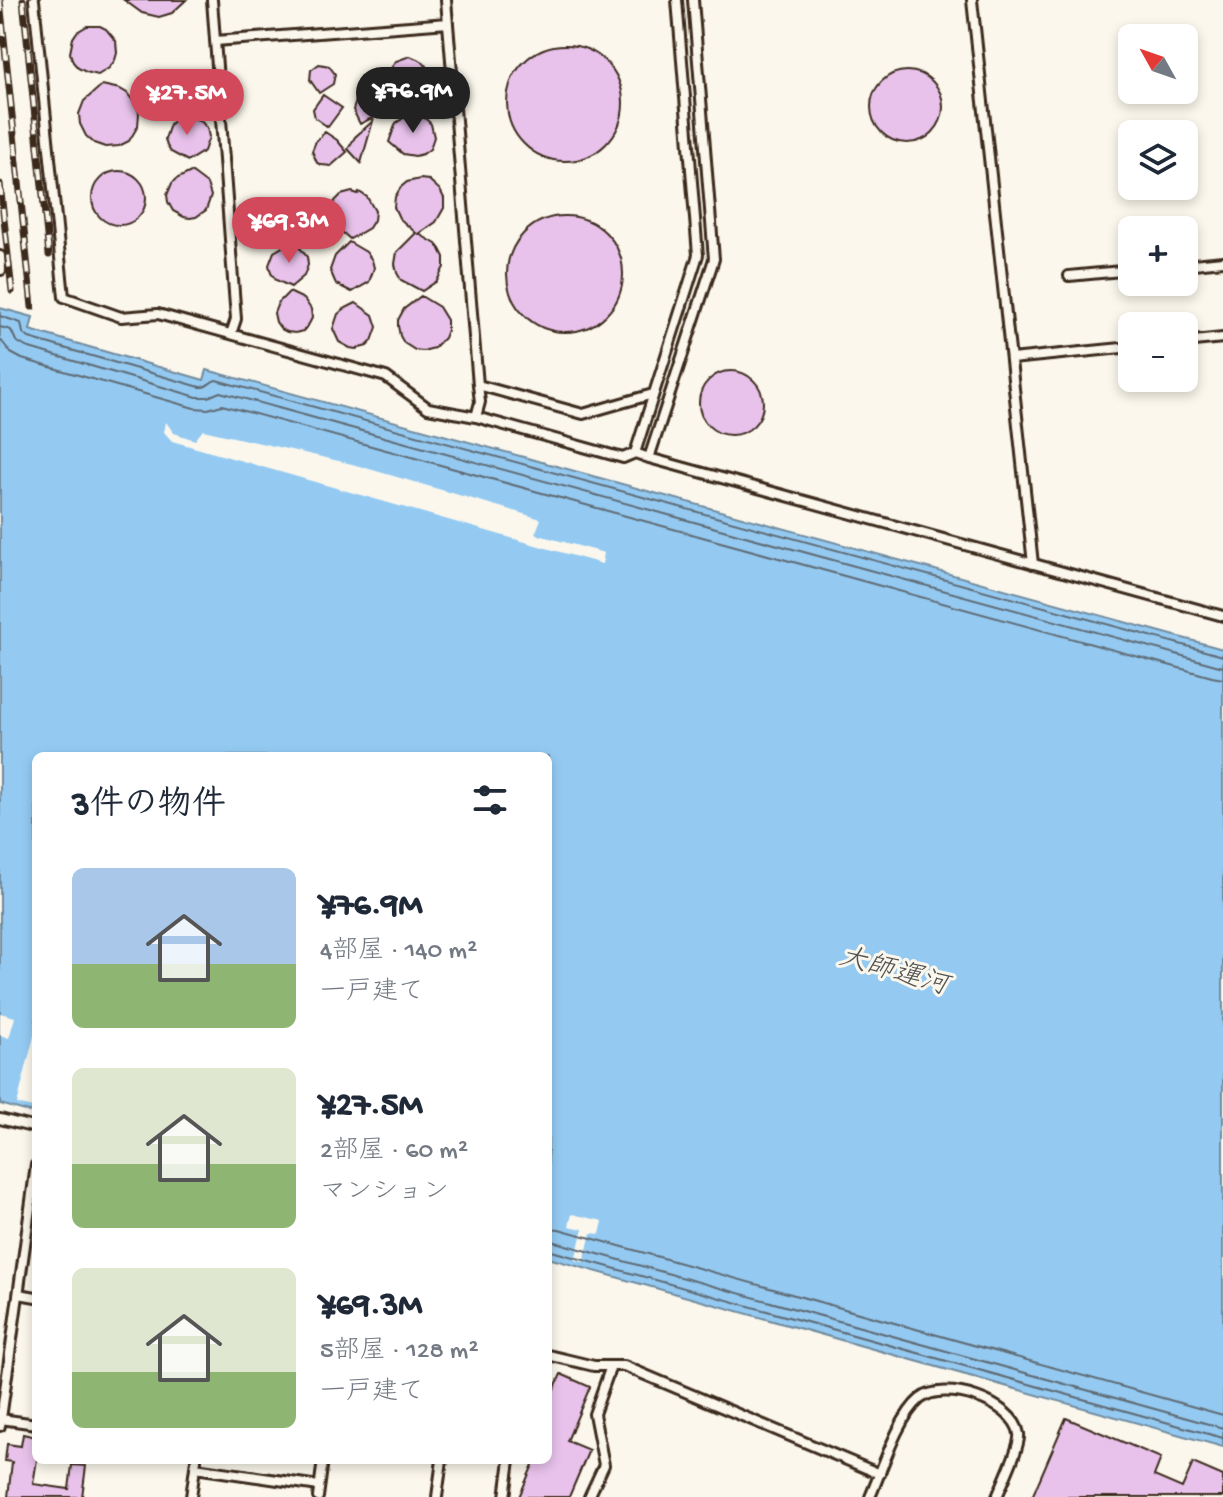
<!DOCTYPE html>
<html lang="ja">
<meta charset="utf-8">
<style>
body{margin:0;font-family:"Gochi Hand","Klee One",sans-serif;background:#f2f2f3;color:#1f2937;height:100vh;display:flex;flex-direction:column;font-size:30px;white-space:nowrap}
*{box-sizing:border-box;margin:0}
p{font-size:26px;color:#747a83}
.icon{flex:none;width:44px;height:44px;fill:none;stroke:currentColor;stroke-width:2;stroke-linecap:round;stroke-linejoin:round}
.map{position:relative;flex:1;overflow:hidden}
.side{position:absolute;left:32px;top:752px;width:520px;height:712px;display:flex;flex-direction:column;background:#fff;border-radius:12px;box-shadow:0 4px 12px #0003}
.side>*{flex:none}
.needle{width:52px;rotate:310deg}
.tools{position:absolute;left:1118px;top:24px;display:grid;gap:16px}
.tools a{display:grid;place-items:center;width:80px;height:80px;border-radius:12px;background:#fff;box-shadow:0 4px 12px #0003;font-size:40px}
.price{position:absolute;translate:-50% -68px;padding:0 18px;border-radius:28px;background:#d1495b;color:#fff;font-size:26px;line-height:52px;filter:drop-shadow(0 2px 4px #0008)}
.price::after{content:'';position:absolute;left:50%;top:48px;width:24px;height:18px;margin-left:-12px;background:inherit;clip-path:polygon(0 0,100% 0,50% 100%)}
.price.active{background:#222;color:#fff}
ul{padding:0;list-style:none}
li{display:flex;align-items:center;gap:24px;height:200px;padding:0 40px}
li span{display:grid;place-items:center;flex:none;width:224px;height:160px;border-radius:12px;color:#555}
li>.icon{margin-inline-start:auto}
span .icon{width:96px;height:96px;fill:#fffc;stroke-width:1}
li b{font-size:34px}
h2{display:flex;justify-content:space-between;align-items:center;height:96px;padding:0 40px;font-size:34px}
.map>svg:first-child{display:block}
.water{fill:#94caf2;stroke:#708a9d;stroke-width:2}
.pier{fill:#fbf7ec}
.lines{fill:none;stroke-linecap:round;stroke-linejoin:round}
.shore{stroke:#5f6a73;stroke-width:2}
.building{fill:#e8c2eb;stroke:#3b2a1e;stroke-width:2}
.service-casing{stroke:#3b2a1e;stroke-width:14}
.service{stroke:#fbf7ec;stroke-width:8}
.rail-casing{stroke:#3b2a1e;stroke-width:7}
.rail{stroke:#fbf7ec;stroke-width:4;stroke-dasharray:12;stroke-linecap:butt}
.labels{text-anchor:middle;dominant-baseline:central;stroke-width:6;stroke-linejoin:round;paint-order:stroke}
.water-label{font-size:28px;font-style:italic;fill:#515253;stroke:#fbf7ec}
</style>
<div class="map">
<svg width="1223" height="1497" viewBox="0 0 1223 1497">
<rect width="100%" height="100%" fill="#fbf7ec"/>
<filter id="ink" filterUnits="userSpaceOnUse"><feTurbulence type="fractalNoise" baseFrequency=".0125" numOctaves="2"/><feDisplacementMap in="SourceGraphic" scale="16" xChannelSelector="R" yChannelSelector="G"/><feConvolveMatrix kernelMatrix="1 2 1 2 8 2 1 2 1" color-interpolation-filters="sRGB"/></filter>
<g filter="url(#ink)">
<path class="water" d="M 0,308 L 33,317 L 30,330 L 204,380 L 207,370 L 1223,649 L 1223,1447 L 548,1258 L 548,756 L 36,756 L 36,1114 L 0,1104 Z"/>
<path class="pier" d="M 166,422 L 174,433 L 195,440 L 203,430 L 352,464 L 541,519 L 535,534 L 604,553 L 602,564 L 172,441 L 164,432 Z
M 0,1013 L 15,1017 L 9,1038 L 0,1035 Z
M 36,1028 L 36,1109 L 17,1104 Z
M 572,1214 L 603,1221 L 600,1234 L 591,1233 L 584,1262 L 575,1260 L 583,1229 L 569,1226 Z"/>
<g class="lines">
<path class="shore" d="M 0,316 L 21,323 L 23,333 L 29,338 L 200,387 C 208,388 210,381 216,380 L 1223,656
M 0,327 L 11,330 L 16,341 L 26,347 L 197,397 L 208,397 L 220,392 L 1223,667
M 0,339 L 11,353 L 22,359 L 194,408 L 208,409 L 222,405 L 1212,677 L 1223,679
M 548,1228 L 559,1229 L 1223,1415
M 548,1240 L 1223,1428
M 548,1250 L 1223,1438"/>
</g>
<path class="building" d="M 124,0 L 186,0 L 172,13 L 159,17 L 142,13 Z
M 87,26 L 100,26 L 106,29 L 116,41 L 117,53 L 115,60 L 109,68 L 98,75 L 86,72 L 78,68 L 73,62 L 70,53 L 73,38 L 77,32 Z
M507 103a58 58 0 1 1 116 0a58 58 0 1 1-116 0Z
M 410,56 L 422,61 L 426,66 L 430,79 L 425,91 L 400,111 L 404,99 L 398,96 L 381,83 L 396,61 Z
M 319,64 L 329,66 L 335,74 L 333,84 L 319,93 L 310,80 L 311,70 Z
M871 107a36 36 0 1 1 72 0a36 36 0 1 1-72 0Z
M 102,85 L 120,89 L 127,93 L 137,106 L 139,113 L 138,126 L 129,141 L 119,146 L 105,147 L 94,143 L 86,136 L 80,124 L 79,114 L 84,101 Z
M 370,94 L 377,108 L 374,117 L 360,124 L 353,110 L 356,101 Z
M 323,95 L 342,108 L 328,127 L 315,118 L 313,109 Z
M 413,112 L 426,119 L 431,124 L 434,137 L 430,149 L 423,154 L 415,156 L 403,154 L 389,142 L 396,123 Z
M 187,115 L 201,121 L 207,128 L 209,137 L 204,151 L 188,161 L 171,152 L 167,146 L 165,139 L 170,124 L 176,119 Z
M 373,121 L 361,163 L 348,149 L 355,137 Z
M 325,132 L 337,140 L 347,152 L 331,166 L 322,165 L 317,163 L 312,151 L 316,141 Z
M92 198a27 27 0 1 1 54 0a27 27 0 1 1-54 0Z
M 191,172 L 207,184 L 211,196 L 206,210 L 196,217 L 190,218 L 184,217 L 173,211 L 168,202 L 167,195 L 172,183 L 178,178 Z
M 420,179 L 429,180 L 440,190 L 444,198 L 444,208 L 436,222 L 419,234 L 436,244 L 440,249 L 444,257 L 444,267 L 437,281 L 422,291 L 401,280 L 397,273 L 395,264 L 397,252 L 416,233 L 399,218 L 394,207 L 395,197 L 401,187 L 407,182 Z
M 352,192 L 358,194 L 359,192 L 367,197 L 375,211 L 374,220 L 369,228 L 350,239 L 335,226 L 332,220 L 331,210 L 335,201 L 341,195 Z
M507 274a58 58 0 1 1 116 0a58 58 0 1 1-116 0Z
M 349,242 L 366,252 L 372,260 L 374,268 L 369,282 L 352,292 L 336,284 L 330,270 L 335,256 Z
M 286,245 L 300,248 L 307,257 L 308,265 L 304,276 L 291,287 L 276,280 L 271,273 L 269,265 L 274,252 Z
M 289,292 L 304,299 L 311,309 L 312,318 L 309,324 L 303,331 L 295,333 L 287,332 L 281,329 L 276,322 L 274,313 L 278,303 Z
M 421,296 L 439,307 L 447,320 L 447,330 L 444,338 L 434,348 L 423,351 L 415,350 L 404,343 L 400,336 L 398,326 L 398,320 L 404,309 Z
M 356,303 L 373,315 L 377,327 L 372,341 L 367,346 L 356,349 L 350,348 L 339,342 L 333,329 L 338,314 L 344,309 Z
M699 403a32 32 0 1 1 64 0a32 32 0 1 1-64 0Z
M 561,1374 L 590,1387 L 567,1441 L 589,1450 L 569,1497 L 519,1497 L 535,1460 L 548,1460 L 548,1403 Z
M 1066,1418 L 1161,1458 L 1154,1476 L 1182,1488 L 1193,1463 L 1223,1476 L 1223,1497 L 1032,1497 Z
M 23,1434 L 36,1437 L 37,1460 L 33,1484 L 69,1489 L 72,1465 L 86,1466 L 82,1497 L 8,1497 L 12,1462 L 5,1461 L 7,1444 L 21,1446 Z"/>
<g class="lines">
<defs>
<path id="service" d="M 34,0 L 64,297 L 121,317 L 158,314 L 386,377 L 428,408 L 476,417 L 623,458 L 635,453 L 649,458
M 212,0 L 236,319 L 231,334
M 446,0 L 478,385 L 480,402 L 476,417
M 693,0 L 714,259 L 649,458 L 1223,616
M 972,0 L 1033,564
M 215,41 L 448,23
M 0,256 L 1,270 L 0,270
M 1184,265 L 1223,261
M 1069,276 L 1132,270
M 1184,342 L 1223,338
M 1011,359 L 1132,347
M 478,385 L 583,414 L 653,394
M 635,453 L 698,255 L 677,0
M 0,1119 L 36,1128
M 19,1294 L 36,1297
M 548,1355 L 594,1366 L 624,1366 L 880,1474
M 1,1419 L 36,1424
M 0,1426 L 36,1165
M 195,1468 L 319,1486
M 191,1497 L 196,1460
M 318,1497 L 323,1460
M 437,1497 L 442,1460
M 505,1497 L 510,1460
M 589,1497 L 604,1465 L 594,1414 L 611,1366
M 870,1497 C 882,1470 898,1417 920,1399 C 944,1379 1014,1402 1019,1434 C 1021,1445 1002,1484 997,1497"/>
</defs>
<use href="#service" class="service-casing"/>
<use href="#service" class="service"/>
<defs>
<path id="rail" d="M 0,0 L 32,307
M 23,0 L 49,255
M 0,184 L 12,291"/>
</defs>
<use href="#rail" class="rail-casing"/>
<use href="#rail" class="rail"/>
</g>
</g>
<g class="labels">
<g class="water-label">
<text transform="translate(893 973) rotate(16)">大師運河</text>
</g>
</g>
</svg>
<div class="tools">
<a><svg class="needle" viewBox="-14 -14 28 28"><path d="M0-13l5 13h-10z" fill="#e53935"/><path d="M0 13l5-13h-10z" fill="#747a83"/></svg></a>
<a><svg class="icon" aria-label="layers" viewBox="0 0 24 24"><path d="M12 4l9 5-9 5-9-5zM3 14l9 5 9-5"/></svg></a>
<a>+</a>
<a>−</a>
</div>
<b class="price active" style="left:413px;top:135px">¥76.9M</b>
<b class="price" style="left:187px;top:137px">¥27.5M</b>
<b class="price" style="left:289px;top:265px">¥69.3M</b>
<section class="side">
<h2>3件の物件<svg class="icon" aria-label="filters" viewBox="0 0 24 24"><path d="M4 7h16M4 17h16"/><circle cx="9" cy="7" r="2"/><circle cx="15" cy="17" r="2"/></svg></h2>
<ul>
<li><span style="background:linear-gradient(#a9c7e8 60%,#8fb573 0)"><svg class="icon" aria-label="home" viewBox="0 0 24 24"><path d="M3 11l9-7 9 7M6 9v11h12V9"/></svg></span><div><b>¥76.9M</b><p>4部屋 · 140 m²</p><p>一戸建て</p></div></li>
<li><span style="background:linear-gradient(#dfe7d0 60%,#8fb573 0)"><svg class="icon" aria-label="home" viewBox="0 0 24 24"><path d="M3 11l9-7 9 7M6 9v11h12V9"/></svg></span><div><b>¥27.5M</b><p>2部屋 · 60 m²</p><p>マンション</p></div></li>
<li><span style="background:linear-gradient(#dfe7d0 65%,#8fb573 0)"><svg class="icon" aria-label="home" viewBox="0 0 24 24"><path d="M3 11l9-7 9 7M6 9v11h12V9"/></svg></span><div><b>¥69.3M</b><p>5部屋 · 128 m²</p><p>一戸建て</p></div></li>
</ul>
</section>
</div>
